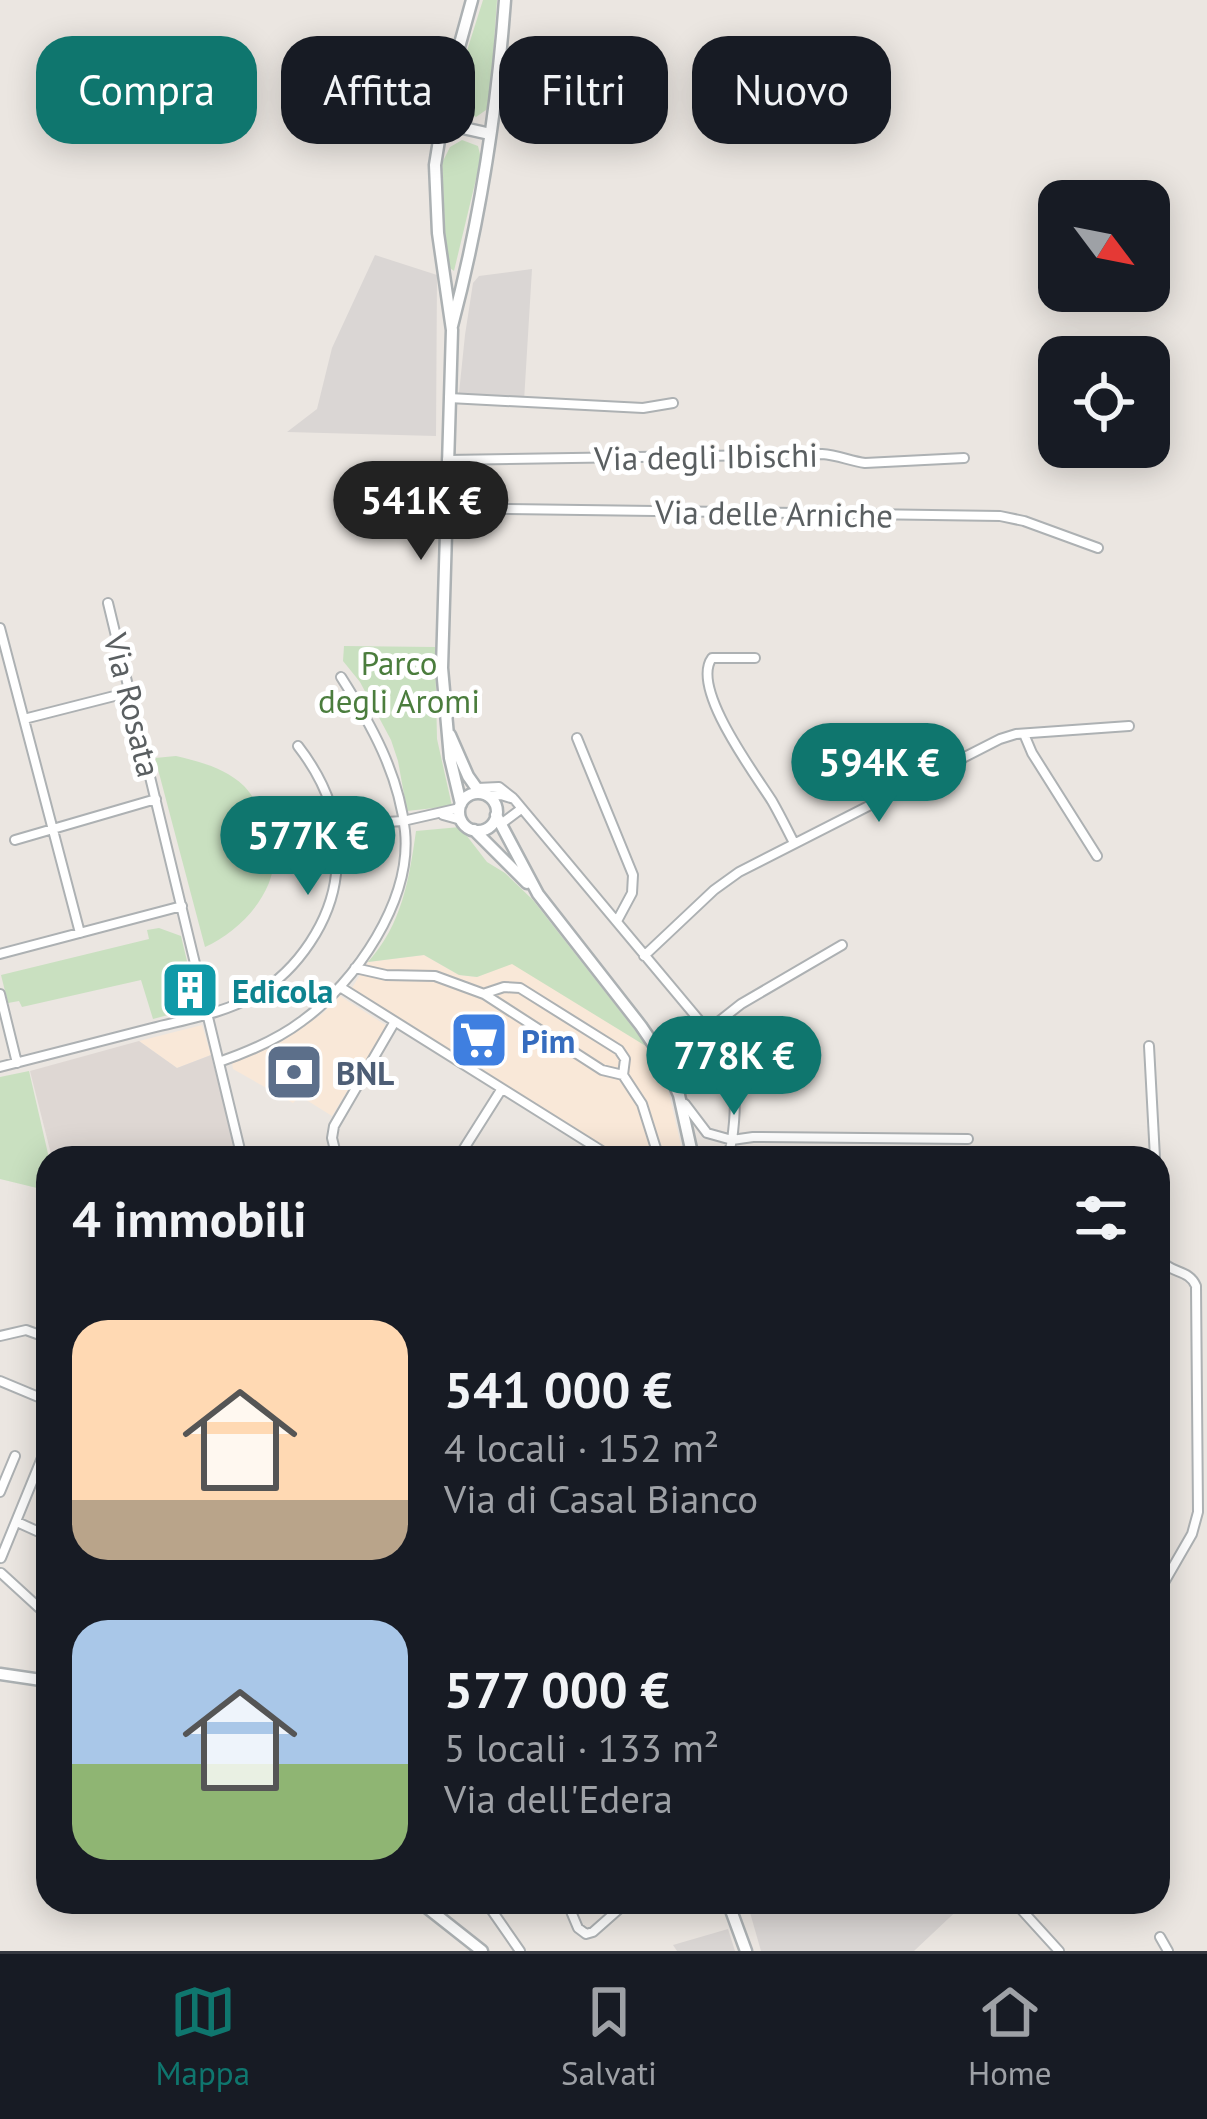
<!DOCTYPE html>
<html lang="it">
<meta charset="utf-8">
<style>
body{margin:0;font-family:"PT Sans",sans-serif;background:#20242c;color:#f1f3f6;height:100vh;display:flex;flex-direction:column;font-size:45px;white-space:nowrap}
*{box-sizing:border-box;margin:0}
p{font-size:39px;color:#9ea1a6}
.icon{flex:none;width:66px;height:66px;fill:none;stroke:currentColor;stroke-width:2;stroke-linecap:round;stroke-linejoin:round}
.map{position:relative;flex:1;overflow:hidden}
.details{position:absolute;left:36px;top:1146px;width:1134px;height:768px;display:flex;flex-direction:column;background:#171b24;border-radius:36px;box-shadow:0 6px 30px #0003}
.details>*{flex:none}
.guide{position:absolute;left:36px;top:36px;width:1137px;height:108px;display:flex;gap:24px}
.needle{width:78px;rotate:122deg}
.fabs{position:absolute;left:1038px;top:180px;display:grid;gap:24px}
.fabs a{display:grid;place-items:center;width:132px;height:132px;border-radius:24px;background:#171b24;box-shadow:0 6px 30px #0003;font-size:60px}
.price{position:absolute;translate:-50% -102px;padding:0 27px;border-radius:42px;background:#0f766e;color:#fff;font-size:39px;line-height:78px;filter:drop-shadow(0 3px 6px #0008)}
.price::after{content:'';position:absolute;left:50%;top:72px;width:36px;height:27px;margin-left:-18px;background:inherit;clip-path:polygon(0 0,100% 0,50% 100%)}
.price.current{background:#222;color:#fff}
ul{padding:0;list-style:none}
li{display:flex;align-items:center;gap:36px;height:300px;padding:0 36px}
li span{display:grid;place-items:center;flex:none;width:336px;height:240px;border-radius:36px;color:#555}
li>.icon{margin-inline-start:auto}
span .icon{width:144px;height:144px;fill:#fffc;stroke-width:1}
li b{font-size:51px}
h2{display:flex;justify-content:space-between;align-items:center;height:144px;padding:0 36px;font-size:51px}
.chip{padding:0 42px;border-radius:36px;background:#171b24;box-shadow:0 6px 30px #0003;font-size:42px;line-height:108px}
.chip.current{background:#0f766e;color:#fff}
.tabs{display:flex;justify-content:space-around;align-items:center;height:168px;border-top:3px solid #363941;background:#171b24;font-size:33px;color:#9ea1a6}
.tabs a{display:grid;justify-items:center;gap:6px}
.tabs .current{color:#0f766e}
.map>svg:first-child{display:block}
.commercial{fill:#f9e8d8}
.industrial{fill:#dad6d4}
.education{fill:#ded7d3}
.green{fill:#c9e0c0}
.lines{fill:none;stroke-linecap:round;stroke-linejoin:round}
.street-casing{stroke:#adb1b3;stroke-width:12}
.secondary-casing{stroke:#acb1b3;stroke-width:15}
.street{stroke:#fff;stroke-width:8}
.secondary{stroke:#fff;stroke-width:10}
.labels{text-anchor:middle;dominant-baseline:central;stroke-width:10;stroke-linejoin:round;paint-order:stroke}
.street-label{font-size:33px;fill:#5a5f61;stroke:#fff}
.park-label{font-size:33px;fill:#4b7d3d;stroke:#fff}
.culture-label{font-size:33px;font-weight:bold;fill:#0d838f;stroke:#fff;text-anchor:start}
.shop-label{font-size:33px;font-weight:bold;fill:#366cbe;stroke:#fff;text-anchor:start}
.service-label{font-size:33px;font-weight:bold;fill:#4e5e75;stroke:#fff;text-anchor:start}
</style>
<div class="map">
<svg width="1207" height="1951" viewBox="0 0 1207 1951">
<rect width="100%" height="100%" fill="#ebe6e1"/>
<path class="commercial" d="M 424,955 L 459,975 L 477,977 L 512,963 L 649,1048 L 667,1085 L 684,1158 L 618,1158 L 350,991 L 368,962 Z
M 340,996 L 387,1026 L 332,1116 L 300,1096 L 293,1103 L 233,1069 L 232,1063 L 275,1046 L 322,1014 Z
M 202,1025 L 211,1055 L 177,1068 L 139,1041 Z"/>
<path class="industrial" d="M 375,255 L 437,275 L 436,436 L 287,432 L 317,409 L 332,348 Z
M 532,269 L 524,401 L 462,395 L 459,393 L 465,335 L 473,283 L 479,276 Z
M 747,1902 L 966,1902 L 914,1951 L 761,1951 Z
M 728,1929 L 735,1951 L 677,1951 L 673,1945 Z"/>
<path class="education" d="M 139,1041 L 177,1068 L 211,1055 L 237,1158 L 52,1158 L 30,1071 Z"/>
<path class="green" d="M 483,0 L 497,0 L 490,101 L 486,110 L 476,117 L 463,111 L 457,98 L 459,76 Z
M 462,140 L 478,146 L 481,158 L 454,271 L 450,268 L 446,254 L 442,163 L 450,147 Z
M 344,646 L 435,647 L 437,739 L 452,806 L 407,811 L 398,761 L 391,740 L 360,682 L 343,661 Z
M 176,756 C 201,762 225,768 244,786 C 253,795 258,807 263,818 C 267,830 273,842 274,854 C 276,894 239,932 205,947 L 155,758 Z
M 460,827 L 487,862 L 505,873 L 533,900 L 649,1048 L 512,964 L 477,977 L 459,975 L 424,955 L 368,962 C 402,924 409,880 416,831 Z
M 159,928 L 181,936 L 192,982 L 184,986 L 187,998 L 195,997 L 198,1007 L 153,1019 L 141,980 L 22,1007 L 19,1001 L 8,1003 L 1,975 L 149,939 L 147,930 Z
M 29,1071 L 49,1158 L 48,1185 L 37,1188 L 0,1179 L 0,1077 Z"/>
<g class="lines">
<defs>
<path id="street" d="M 449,398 L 643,408 L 673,403
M 447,460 L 822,454 C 838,455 850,461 865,463 L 964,458
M 447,508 L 1000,516 L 1024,521 L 1098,548
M 108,603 L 242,1158
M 0,628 L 80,933
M 755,658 L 712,658 C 690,688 755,774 772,801 C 780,815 787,829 794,843
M 24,719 L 130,692
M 1024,734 L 1032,753 L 1097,856
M 577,738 L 633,875 L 632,893 L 617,921
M 477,788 L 499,787 L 513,798
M 488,796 L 501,795 L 514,799 L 719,1044 C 737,1075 737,1104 732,1140 L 753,1137 L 968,1139
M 443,815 L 461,820
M 501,824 L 521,809
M 337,825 L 403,821 L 460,808
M 15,840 L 156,799
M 0,954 L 182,906
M 644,956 L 714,890 L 739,872 L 1000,739 L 1016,734 L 1129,726
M 355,968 L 386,975 L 435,976 L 484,994 L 602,1070 L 623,1075
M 340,987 L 613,1158
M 486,993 L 504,987 L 520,988 L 619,1050 L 625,1059 L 623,1075 L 642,1104 L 659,1158
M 0,994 L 17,1063
M 708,1030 L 741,1004 L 842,945
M 1149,1046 L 1155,1158
M 219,1062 C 248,1052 277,1040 302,1021 C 356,982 412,900 405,831 C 399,774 371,724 341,677
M 0,1067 C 51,1054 101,1041 152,1028 C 187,1019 226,1013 257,994 C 298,970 331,921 336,874 C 342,824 328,785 298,746
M 685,1104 L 707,1133 L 732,1140 L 728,1158
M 337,1158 L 332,1138 L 334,1126 L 394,1023
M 458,1158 L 501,1090
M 1158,1209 L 1161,1260 C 1171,1274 1189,1269 1196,1286 L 1198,1512 L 1192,1534 L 1158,1593
M 0,1336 L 26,1330 L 48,1338
M 0,1381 L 48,1401
M 0,1492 L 15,1456
M 17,1522 L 48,1536
M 1,1558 L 48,1443
M 1,1573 L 48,1616
M 486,1902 L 520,1951
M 567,1902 L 578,1928 L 586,1934 L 593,1932 L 627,1902
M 1019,1907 L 1059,1951
M 436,1914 L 450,1902
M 1160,1937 L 1168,1951"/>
<path id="secondary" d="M 441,123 L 490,134
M 452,326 C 480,220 497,109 505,0
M 450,735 L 468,776 L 480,793
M459 812a19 19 0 1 1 38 0a19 19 0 1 1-38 0Z
M 461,804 L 450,758 L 442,668 L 452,330 L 438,233 L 435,165 L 447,91 L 472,0
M 496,815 L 538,894 L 641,1026 L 662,1057 L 679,1095 L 693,1158
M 474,830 L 527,883
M 0,1674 L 48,1681
M 420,1902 L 482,1951
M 728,1902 L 746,1951"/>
</defs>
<use href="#street" class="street-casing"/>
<use href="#secondary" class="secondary-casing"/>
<use href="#street" class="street"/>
<use href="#secondary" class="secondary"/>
</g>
<defs>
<symbol id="building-square" viewBox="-11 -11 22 22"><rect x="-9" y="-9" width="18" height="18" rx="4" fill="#0f9aa8" stroke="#fff"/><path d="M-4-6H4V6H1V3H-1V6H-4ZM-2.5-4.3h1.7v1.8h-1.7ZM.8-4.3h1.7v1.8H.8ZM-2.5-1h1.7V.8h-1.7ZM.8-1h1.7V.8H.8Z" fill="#fff"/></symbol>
<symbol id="supermarket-square" viewBox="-11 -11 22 22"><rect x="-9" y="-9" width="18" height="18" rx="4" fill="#3f7fe0" stroke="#fff"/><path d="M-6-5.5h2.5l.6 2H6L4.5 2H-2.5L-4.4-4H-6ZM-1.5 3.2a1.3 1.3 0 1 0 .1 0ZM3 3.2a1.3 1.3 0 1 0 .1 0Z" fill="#fff"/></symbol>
<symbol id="bank-square" viewBox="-11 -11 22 22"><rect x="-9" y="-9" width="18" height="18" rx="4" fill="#5c6f8a" stroke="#fff"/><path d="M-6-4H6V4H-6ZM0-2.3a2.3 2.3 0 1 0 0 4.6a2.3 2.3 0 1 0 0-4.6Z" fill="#fff"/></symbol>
</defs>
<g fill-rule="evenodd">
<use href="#building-square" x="157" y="957" width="66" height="66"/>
<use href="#supermarket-square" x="446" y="1007" width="66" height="66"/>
<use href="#bank-square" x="261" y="1039" width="66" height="66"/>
</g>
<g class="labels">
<g class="street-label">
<text transform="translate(706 456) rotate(-1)">Via degli Ibischi</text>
<text transform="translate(774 513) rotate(1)">Via delle Arniche</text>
<text transform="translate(133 705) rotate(76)">Via Rosata</text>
</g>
<g class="park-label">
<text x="399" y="662">Parco<tspan x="399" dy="38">degli Aromi</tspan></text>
</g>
<g class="culture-label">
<text x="232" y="990">Edicola</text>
</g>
<g class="shop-label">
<text x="521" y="1040">Pim</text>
</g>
<g class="service-label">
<text x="336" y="1072">BNL</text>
</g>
</g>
</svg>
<div class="fabs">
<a><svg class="needle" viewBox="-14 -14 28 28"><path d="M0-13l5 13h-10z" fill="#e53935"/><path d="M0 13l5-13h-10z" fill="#9ea1a6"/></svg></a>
<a><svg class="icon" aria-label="locate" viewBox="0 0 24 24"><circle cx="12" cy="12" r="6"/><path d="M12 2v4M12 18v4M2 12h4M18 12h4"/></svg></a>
</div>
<b class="price current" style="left:421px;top:563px">541K €</b>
<b class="price" style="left:879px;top:825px">594K €</b>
<b class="price" style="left:308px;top:898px">577K €</b>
<b class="price" style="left:734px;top:1118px">778K €</b>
<div class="guide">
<a class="chip current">Compra</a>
<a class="chip">Affitta</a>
<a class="chip">Filtri</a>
<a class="chip">Nuovo</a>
</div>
<section class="details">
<h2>4 immobili<svg class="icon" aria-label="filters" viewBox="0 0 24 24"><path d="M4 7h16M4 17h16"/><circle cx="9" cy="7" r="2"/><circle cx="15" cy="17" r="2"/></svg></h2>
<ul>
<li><span style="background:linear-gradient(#ffd9b3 75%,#b9a48a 0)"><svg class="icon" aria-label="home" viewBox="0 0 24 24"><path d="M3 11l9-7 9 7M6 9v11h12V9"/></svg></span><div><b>541 000 €</b><p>4 locali · 152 m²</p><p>Via di Casal Bianco</p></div></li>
<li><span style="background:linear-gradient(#a9c7e8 60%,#8fb573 0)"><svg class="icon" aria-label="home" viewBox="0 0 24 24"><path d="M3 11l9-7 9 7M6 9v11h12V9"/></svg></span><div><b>577 000 €</b><p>5 locali · 133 m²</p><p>Via dell'Edera</p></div></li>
</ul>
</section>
</div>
<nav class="tabs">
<a class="current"><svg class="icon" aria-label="map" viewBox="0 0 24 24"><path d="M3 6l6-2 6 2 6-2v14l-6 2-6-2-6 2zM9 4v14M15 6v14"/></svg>Mappa</a>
<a><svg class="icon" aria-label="saved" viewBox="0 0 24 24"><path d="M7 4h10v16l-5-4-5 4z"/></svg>Salvati</a>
<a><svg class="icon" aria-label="home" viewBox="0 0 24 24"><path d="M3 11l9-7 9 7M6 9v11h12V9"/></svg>Home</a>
</nav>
